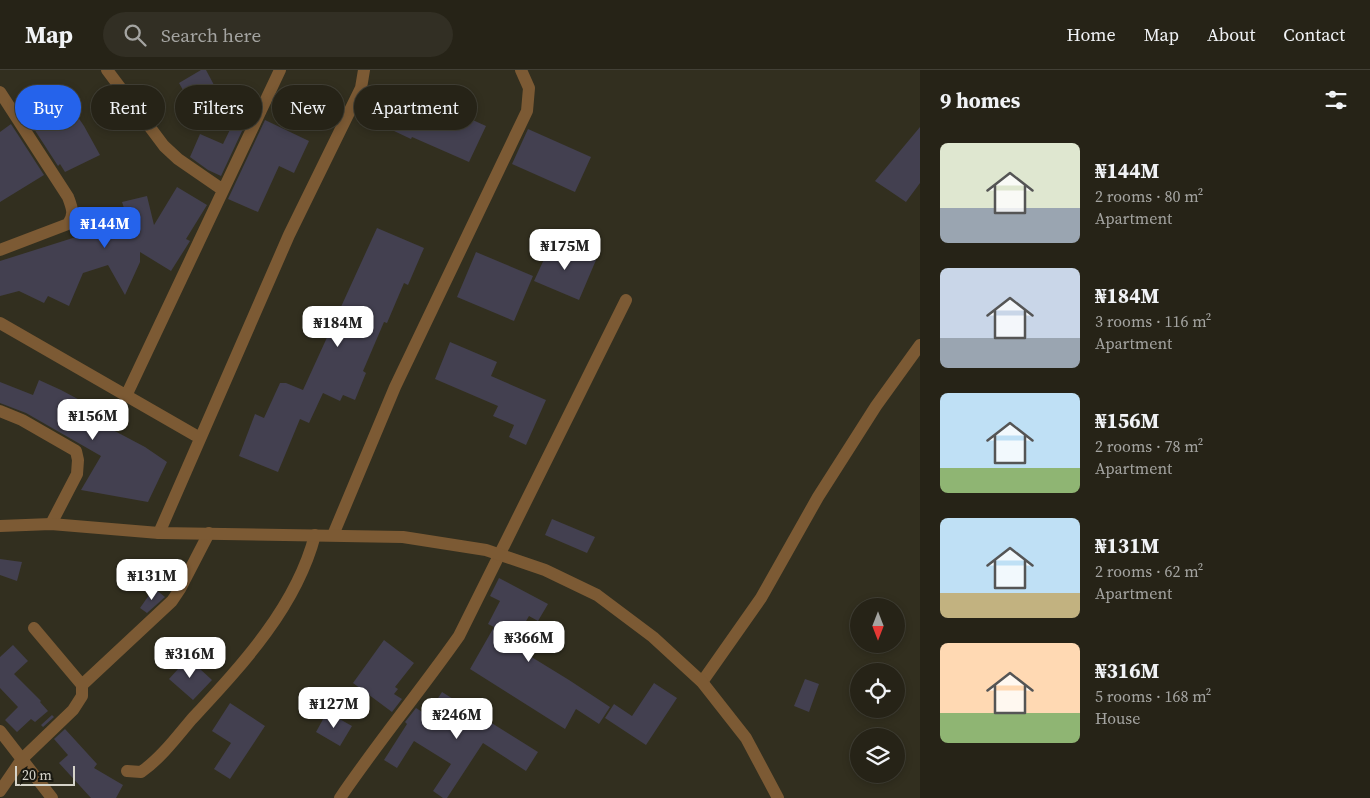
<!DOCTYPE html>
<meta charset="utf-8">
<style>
body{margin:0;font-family:"Source Serif 4",serif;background:#322f24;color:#f1f3f6;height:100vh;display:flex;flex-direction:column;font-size:19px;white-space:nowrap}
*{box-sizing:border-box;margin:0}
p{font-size:16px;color:#a4a4a1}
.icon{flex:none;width:28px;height:28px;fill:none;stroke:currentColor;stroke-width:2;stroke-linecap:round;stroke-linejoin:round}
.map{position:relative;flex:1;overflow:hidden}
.details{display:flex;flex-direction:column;background:#262317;width:450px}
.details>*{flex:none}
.banner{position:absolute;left:15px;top:15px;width:475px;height:45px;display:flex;gap:10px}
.needle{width:32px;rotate:180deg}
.tools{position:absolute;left:850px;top:528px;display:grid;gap:10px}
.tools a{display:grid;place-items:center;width:55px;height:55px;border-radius:50%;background:#262317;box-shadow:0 2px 8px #0003,0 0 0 1px #424036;font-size:25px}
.scale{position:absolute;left:15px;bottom:12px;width:60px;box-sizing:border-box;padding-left:5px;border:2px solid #d5d3c9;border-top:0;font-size:14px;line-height:18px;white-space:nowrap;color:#d5d3c9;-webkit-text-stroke:4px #181710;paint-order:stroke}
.price{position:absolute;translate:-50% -42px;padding:0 11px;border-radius:10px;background:#fff;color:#222;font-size:16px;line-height:32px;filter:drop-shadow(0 1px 2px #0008)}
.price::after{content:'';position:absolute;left:50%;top:30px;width:15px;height:11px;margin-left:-8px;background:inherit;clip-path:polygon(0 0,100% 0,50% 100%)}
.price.selected{background:#2563eb;color:#fff}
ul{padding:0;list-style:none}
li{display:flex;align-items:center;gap:15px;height:125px;padding:0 20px}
li span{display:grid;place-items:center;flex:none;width:140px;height:100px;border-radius:8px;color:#555}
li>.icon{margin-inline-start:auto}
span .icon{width:60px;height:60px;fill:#fffc;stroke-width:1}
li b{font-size:21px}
h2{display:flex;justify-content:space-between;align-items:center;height:60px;padding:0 20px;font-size:21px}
.tag{padding:0 18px;border-radius:22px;background:#262317;box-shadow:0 2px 8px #0003,0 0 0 1px #424036;font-size:18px;line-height:45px}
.tag.selected{background:#2563eb;color:#fff}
header{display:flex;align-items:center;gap:30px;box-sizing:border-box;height:70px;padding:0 25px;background:#262317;border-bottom:1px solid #424036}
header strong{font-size:24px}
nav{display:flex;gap:28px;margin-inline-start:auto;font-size:18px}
.search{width:350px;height:45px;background:#322f24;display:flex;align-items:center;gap:12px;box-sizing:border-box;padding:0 18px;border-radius:28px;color:#a4a4a1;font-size:19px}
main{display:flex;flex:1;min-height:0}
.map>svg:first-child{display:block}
.building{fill:#434050}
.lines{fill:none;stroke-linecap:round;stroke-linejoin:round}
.minor{stroke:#7c5a34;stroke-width:12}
.tertiary{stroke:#7c5a34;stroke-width:12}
</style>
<header>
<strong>Map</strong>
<div class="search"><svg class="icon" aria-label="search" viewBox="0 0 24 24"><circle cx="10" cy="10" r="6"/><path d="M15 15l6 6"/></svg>Search here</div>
<nav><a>Home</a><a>Map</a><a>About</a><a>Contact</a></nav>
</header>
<main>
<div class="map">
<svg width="920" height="728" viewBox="0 0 920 728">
<rect width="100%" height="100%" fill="#322f1f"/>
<path class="building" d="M 201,0 L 206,0 L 222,30 L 197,45 L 179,13 Z
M 393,14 L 486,56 L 469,92 L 412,67 L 411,69 L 375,52 Z
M 61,22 L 84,56 L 100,85 L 65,102 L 60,94 L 58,96 L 25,45 Z
M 240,39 L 250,44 L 221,106 L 208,100 L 190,87 L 200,64 L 223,74 Z
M 265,50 L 309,71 L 294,103 L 279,96 L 258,142 L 228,129 Z
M 11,54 L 44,105 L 0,132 L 0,62 Z
M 920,57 L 920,113 L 906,132 L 875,111 Z
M 528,59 L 591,87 L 575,122 L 512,94 Z
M 177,117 L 207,135 L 186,169 L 190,171 L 171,201 L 140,182 L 140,192 L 125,225 L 108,195 L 83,203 L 69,236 L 48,226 L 44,233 L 19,221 L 0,226 L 0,191 L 95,161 L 92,148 L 124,138 L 122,132 L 147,126 L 154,155 Z
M 377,158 L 424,178 L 408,215 L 404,213 L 387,253 L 384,252 L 363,301 L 366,303 L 355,330 L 343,325 L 340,331 L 323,323 L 309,353 L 300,349 L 278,402 L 239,386 L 255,344 L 264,348 L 280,313 L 286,313 L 303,320 Z
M 552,172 L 596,190 L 579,230 L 534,211 Z
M 476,182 L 533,206 L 514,251 L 457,227 Z
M 450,272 L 497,292 L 491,306 L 546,330 L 526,375 L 509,367 L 514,355 L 493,346 L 498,336 L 435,309 Z
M 39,310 L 61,320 L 117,350 L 111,359 L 145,377 L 167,392 L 148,432 L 81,420 L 101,386 L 26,343 L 0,333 L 0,312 L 33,325 Z
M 552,449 L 595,467 L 587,483 L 545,465 Z
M 0,489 L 22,492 L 17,511 L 0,505 Z
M 499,508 L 548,534 L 538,551 L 529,546 L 512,575 L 569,610 L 610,637 L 599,654 L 576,639 L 565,659 L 470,599 L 494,557 L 488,554 L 500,531 L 490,526 Z
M 154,518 L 165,527 L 147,543 L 140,538 Z
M 384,570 L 414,593 L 395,617 L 398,619 L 394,624 L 402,629 L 392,642 L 353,613 Z
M 13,575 L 28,591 L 14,604 L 41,631 L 40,632 L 48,641 L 35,652 L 31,649 L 17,662 L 5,650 L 18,637 L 0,618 L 0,587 Z
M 188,588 L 212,610 L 193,630 L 169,609 Z
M 805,609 L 819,614 L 809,642 L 794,636 Z
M 654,613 L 677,628 L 646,675 L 605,648 L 614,634 L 632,646 Z
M 442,622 L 538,682 L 526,701 L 483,673 L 447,728 L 443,728 L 433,721 L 451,694 L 414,671 L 397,698 L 384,690 L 407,654 L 405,652 L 416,638 L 427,645 Z
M 230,633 L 265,656 L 230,709 L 214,699 L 231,673 L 212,661 Z
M 327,642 L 352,656 L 340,676 L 316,662 Z
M 52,645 L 54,647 L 43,657 L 41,655 Z
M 65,659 L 97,694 L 94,698 L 123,715 L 116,728 L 91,728 L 59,693 L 68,685 L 54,669 Z"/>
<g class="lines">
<path class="minor" d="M 107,0 L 164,76 L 178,89 L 223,120
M 0,22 L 68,127 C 72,138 75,144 68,154 L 0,180
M 0,253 L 200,368
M 126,326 L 280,0
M 0,341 L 22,350 L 76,381 L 78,390 L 77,404 L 51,454
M 159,463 L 289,165 L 361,18 L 364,0
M 333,465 L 395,317 L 527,41 L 529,18 L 521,0
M 702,612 L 761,528 L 818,427 L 876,336 L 920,275
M 82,615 L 172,531 L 180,519 L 209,463
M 0,661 L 52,728
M 127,701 L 141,702 C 160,689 176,668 191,650 C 241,596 296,538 315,465
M 0,721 L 22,689 L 73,640 L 82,626 L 82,615 L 34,558
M 340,728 C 378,672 421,620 459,566 L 626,230"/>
<path class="tertiary" d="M 0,456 L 51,454 L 159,463 L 403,467 L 486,480 L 545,500 L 597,525 L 653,567 L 702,612 L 746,668 L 778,728"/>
</g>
</svg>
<div class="tools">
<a><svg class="needle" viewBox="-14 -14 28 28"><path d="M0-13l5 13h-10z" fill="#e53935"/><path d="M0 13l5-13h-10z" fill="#a4a4a1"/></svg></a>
<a><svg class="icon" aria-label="locate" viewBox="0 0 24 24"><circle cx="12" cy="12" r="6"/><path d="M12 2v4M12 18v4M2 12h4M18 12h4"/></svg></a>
<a><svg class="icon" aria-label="layers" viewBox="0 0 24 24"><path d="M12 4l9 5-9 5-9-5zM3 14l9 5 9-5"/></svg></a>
</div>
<div class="scale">20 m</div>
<b class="price selected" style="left:105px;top:179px">₦144M</b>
<b class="price" style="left:565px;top:201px">₦175M</b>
<b class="price" style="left:338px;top:278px">₦184M</b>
<b class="price" style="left:93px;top:371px">₦156M</b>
<b class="price" style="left:152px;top:531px">₦131M</b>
<b class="price" style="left:529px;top:593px">₦366M</b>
<b class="price" style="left:190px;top:609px">₦316M</b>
<b class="price" style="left:334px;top:659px">₦127M</b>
<b class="price" style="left:457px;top:670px">₦246M</b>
<div class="banner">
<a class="tag selected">Buy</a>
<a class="tag">Rent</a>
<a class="tag">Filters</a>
<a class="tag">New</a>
<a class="tag">Apartment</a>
</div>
</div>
<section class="details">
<h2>9 homes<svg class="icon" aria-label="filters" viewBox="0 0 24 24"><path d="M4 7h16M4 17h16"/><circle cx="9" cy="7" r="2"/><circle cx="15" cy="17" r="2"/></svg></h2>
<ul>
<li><span style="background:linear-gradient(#dfe7d0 65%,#9aa5b1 0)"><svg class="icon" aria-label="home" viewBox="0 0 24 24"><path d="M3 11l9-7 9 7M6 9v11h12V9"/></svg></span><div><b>₦144M</b><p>2 rooms · 80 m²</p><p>Apartment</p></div></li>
<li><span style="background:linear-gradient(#c9d6e8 70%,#9aa5b1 0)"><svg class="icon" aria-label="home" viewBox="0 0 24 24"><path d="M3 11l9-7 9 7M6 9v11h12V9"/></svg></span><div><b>₦184M</b><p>3 rooms · 116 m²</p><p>Apartment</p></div></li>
<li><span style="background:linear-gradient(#bfe0f5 75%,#8fb573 0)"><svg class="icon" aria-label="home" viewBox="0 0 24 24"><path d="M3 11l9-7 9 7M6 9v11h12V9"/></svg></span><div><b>₦156M</b><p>2 rooms · 78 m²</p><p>Apartment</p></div></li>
<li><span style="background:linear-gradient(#bfe0f5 75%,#c2b280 0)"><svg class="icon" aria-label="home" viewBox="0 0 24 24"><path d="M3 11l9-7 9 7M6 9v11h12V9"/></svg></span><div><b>₦131M</b><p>2 rooms · 62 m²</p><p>Apartment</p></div></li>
<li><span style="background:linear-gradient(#ffd9b3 70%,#8fb573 0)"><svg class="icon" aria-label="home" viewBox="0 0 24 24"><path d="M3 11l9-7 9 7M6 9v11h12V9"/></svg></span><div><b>₦316M</b><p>5 rooms · 168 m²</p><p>House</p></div></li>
</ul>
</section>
</main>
